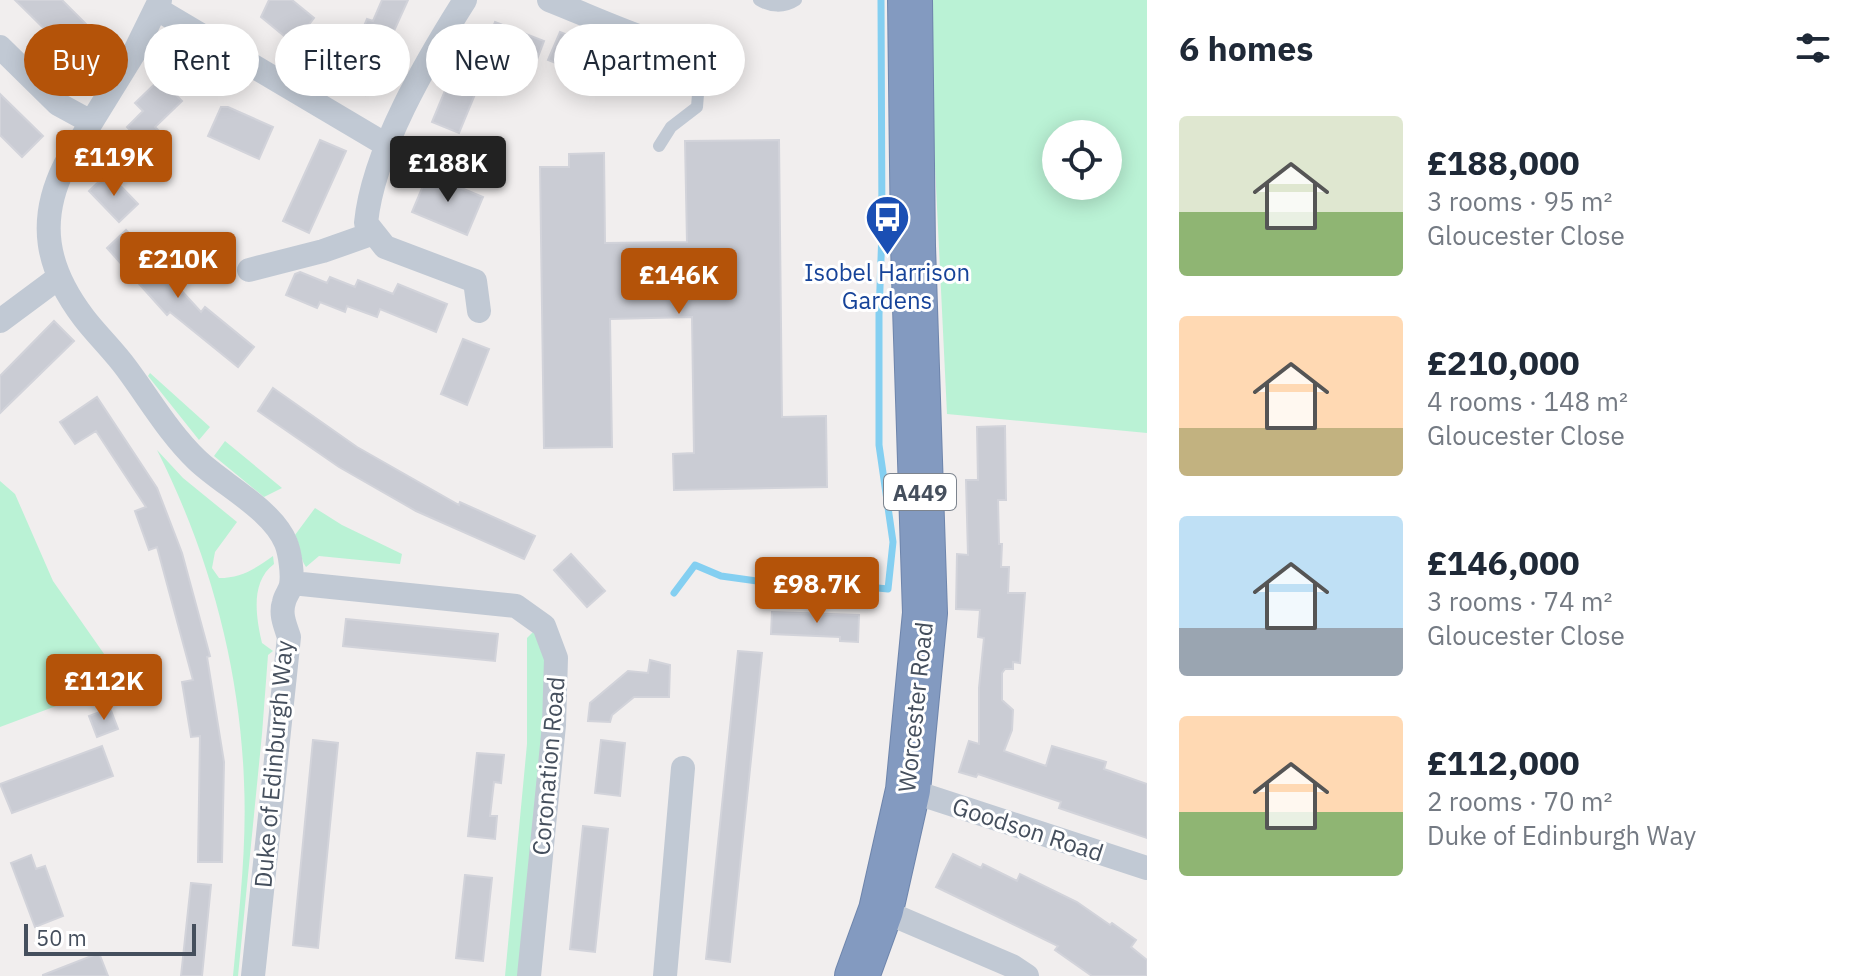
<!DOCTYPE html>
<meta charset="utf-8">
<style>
body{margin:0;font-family:"IBM Plex Sans",sans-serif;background:#f6f6f7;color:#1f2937;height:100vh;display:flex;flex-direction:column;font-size:30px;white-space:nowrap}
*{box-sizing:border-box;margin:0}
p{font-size:26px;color:#747a83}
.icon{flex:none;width:44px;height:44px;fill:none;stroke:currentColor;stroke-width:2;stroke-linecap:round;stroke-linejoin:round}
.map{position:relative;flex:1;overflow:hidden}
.panel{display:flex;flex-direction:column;background:#fff;width:720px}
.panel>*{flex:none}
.top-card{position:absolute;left:24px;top:24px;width:760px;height:72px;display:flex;gap:16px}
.controls{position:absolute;left:1042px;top:120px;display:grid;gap:16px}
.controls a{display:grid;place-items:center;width:80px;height:80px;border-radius:50%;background:#fff;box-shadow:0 4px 20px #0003;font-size:40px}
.scale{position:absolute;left:24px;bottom:20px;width:172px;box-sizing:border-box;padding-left:8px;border:4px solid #454f5d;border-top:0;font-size:22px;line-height:28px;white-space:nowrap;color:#454f5d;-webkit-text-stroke:6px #fff;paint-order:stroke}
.price{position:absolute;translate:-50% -68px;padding:0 18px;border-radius:8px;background:#b45309;color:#fff;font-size:26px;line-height:52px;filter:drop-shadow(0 2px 4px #0008)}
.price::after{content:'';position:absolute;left:50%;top:48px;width:24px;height:18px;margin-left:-12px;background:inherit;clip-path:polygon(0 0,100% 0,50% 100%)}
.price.active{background:#222;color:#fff}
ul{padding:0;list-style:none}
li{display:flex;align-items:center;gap:24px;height:200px;padding:0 32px}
li span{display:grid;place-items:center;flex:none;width:224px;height:160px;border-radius:8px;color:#555}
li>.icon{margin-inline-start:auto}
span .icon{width:96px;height:96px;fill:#fffc;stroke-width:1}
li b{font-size:34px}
h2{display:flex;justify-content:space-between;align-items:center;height:96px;padding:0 32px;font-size:34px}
.tag{padding:0 28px;border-radius:36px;background:#fff;box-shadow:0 4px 20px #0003;font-size:28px;line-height:72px}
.tag.active{background:#b45309;color:#fff}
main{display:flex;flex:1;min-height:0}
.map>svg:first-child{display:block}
.green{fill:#baf2d5;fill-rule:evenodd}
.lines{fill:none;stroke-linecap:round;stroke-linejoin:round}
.stream{stroke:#84cff1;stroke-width:7}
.building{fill:#caccd4;stroke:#d2d3da;stroke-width:2}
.highway-casing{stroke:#6e85ac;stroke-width:46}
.lane{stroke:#c1c9d4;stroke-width:12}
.street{stroke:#c1c9d4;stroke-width:24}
.highway{stroke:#839ac0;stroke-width:44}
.labels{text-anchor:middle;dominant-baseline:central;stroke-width:6;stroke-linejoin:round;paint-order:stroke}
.shield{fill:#fff;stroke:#7d848e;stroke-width:2}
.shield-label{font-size:22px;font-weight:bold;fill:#454f5d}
.transit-label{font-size:24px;fill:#164399;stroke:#fff}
.street-label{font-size:24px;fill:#454f5d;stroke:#fff}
</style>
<main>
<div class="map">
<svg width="1147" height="976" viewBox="0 0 1147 976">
<rect width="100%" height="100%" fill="#f1eeee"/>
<path class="green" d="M 927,0 L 1147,0 L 1147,433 L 947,414 ZM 1056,134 L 1108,134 L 1108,186 L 1056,186 Z
M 150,373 L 210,427 L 199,440 L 148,376 Z
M 225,441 L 282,488 L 264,497 L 214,456 Z
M 157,450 L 183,478 L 237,522 L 215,552 L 212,568 L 219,578 C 241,578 255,569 273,556 L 274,564 C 250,582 256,617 262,643 L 273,651 L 268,655 L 262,734 L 238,976 L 233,976 C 239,912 247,847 244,782 C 240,667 209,553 157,450 Z
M 0,481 L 15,494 L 53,581 L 123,681 L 0,727 Z
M 315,508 L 342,525 L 402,554 L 400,564 L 319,556 L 306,567 C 299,557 301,546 295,535 Z
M 535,630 L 550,663 L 520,976 L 505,976 L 527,744 L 527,638 Z"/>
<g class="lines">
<path class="stream" d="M 674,593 L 695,565 L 721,576 L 813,589 L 827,583 L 888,589 L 893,542 L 879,445 L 879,315 L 882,231 L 881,0"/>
</g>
<path class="building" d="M 15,0 L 62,0 L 98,36 L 76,60 Z
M 269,0 L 292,0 L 314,18 L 294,44 L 261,17 Z
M 382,0 L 408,0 L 365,95 L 339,83 L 367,19 L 373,21 Z
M 495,22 L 544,41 L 533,70 L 484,50 Z
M 560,32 L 619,56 L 623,46 L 673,65 L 662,93 L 602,69 L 598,80 L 548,60 Z
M 181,48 L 203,71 L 177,96 L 182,101 L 155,127 L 161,133 L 146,147 L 127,127 L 143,111 L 135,103 L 161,78 L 155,72 Z
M 451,76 L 478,87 L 459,133 L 432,122 Z
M 0,94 L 43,136 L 22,157 L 0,135 Z
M 221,107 L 228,107 L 273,127 L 259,159 L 208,136 Z
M 320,140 L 346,151 L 309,233 L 283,221 Z
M 779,140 L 782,417 L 826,416 L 827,487 L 674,490 L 673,454 L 694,453 L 692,317 L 610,319 L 612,447 L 544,448 L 540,167 L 569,167 L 569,154 L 604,153 L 605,243 L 687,242 L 685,141 Z
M 108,173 L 138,204 L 119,222 L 89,191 Z
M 428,174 L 483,197 L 467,235 L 412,212 Z
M 126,230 L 201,312 L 205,307 L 254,347 L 238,367 L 170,312 L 167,315 L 107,248 Z
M 300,272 L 327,283 L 330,277 L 355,287 L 358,280 L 393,294 L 398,284 L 447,304 L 436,332 L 380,309 L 377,317 L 347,306 L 345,312 L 320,302 L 317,308 L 286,295 L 295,274 Z
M 54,321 L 74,341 L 0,413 L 0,376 Z
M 463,339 L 489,349 L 467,405 L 441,394 Z
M 273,388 L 357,447 L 459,505 L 460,502 L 535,536 L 524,559 L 416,511 L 339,467 L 258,411 Z
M 97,397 L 157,488 L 182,553 L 210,656 L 207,657 L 224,762 L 222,862 L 198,862 L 200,736 L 191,737 L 182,682 L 193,680 L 157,547 L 149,550 L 135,511 L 146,507 L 96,431 L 75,444 L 60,422 Z
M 1005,426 L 1006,500 L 998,500 L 999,544 L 1002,544 L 1001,567 L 1009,567 L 1008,593 L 1025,593 L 1020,663 L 1013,662 L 1013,669 L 1005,669 L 1002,673 L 1002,700 L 1013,710 L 1012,730 L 1004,751 L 1046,766 L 1052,746 L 1106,762 L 1104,769 L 1147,784 L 1147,838 L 1059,808 L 1061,802 L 978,774 L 976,777 L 959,772 L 969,741 L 979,744 L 979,688 L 984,638 L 978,637 L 980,610 L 956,609 L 957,554 L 968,555 L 966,480 L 978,480 L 977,427 Z
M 571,554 L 605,591 L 587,607 L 554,570 Z
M 772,612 L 859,615 L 858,642 L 840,641 L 840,637 L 771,634 Z
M 346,619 L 498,634 L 495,661 L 343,646 Z
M 738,651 L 762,653 L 730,962 L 706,959 Z
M 650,660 L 670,665 L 669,697 L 634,697 L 612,715 L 610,722 L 588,721 L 590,703 L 628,671 L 648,673 Z
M 110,708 L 118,729 L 97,737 L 89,716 Z
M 313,740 L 338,743 L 318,948 L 293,945 Z
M 601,740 L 625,743 L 620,796 L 595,793 Z
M 102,746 L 113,776 L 12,813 L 0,784 Z
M 477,753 L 504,755 L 501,783 L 494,782 L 490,816 L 497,816 L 495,839 L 468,836 Z
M 583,826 L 608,829 L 595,952 L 570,949 Z
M 953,854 L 981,868 L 983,864 L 1017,881 L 1020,874 L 1077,902 L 1110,925 L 1112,923 L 1136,940 L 1131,947 L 1147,960 L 1147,976 L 1092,976 L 1055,950 L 1058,946 L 936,887 Z
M 31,855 L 36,869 L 45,866 L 63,916 L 35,927 L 11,863 Z
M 465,875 L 492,878 L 483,961 L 456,958 Z
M 191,883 L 211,885 L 202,976 L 181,976 Z
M 99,953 L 108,976 L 43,976 L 43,975 Z"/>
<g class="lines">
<defs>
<path id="highway" d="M 857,976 L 881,910 L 908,790 L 925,613 L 913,246 L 910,0"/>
</defs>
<use href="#highway" class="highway-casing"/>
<path class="lane" d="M 759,0 C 770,7 784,8 796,0
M 659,146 L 671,127 L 697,107 L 701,55
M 873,223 L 906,223"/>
<path class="street" d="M 160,0 L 134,53 L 65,165 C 37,221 46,268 84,318 C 97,335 114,351 127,369 C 150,400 169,433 197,460 C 223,485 272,509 286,543 C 290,553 293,574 291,585 C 290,591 285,596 284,602 C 280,614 285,625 289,637 L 253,976
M 465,0 C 427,60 373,151 366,223 L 385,247 L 475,281 L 479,311
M 549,0 C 605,22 662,51 722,57
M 157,9 L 388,146
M 0,47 L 58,104 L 91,122
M 249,270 L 323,251 L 374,233
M 0,321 L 58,278
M 292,583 L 516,606 L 544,626 L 556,658 L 554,725 L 529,976
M 908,790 L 1147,868
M 881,910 L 1012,966 L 1027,976
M 665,976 L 683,768"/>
<use href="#highway" class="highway"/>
</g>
<defs>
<symbol id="bus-pin" viewBox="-11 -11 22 30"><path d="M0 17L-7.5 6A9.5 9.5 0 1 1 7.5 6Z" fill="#1a4fb4" stroke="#fff"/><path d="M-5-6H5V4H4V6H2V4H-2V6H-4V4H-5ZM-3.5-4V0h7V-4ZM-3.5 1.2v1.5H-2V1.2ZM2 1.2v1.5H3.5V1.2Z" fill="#fff"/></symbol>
</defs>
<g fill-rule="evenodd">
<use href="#bus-pin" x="862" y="192" width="51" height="69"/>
</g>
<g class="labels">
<rect class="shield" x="884" y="474" width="72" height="36" rx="6"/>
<g class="shield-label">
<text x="920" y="492">A449</text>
</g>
<g class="transit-label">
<text x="887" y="272">Isobel Harrison<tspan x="887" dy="28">Gardens</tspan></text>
</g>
<g class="street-label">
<text transform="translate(915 707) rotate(-84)">Worcester Road</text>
<text transform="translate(273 764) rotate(-85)">Duke of Edinburgh Way</text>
<text transform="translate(548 766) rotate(-85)">Coronation Road</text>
<text transform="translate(1028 829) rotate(18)">Goodson Road</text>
</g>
</g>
</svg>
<div class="controls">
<a><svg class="icon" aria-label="locate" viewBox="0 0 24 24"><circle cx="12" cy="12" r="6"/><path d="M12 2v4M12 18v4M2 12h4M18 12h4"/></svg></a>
</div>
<div class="scale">50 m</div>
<b class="price" style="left:114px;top:198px">£119K</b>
<b class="price active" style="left:448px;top:204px">£188K</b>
<b class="price" style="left:178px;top:300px">£210K</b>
<b class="price" style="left:679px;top:316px">£146K</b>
<b class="price" style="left:817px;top:625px">£98.7K</b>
<b class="price" style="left:104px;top:722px">£112K</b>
<div class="top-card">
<a class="tag active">Buy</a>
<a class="tag">Rent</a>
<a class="tag">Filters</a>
<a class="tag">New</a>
<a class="tag">Apartment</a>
</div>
</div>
<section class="panel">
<h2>6 homes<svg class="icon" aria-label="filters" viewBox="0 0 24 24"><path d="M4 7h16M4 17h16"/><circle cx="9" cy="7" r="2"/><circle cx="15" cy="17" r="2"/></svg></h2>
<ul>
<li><span style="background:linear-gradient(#dfe7d0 60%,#8fb573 0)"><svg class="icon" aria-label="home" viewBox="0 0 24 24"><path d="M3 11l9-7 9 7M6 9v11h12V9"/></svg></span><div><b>£188,000</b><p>3 rooms · 95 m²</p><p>Gloucester Close</p></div></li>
<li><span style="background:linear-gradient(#ffd9b3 70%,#c2b280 0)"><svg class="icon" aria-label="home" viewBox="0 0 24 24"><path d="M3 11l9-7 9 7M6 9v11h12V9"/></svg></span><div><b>£210,000</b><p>4 rooms · 148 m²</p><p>Gloucester Close</p></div></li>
<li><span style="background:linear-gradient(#bfe0f5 70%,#9aa5b1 0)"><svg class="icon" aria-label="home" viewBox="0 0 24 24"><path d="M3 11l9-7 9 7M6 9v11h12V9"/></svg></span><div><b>£146,000</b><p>3 rooms · 74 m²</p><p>Gloucester Close</p></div></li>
<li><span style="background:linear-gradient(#ffd9b3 60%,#8fb573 0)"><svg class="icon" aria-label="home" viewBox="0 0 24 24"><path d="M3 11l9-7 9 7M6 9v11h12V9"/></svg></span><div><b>£112,000</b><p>2 rooms · 70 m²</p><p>Duke of Edinburgh Way</p></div></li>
</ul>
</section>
</main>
